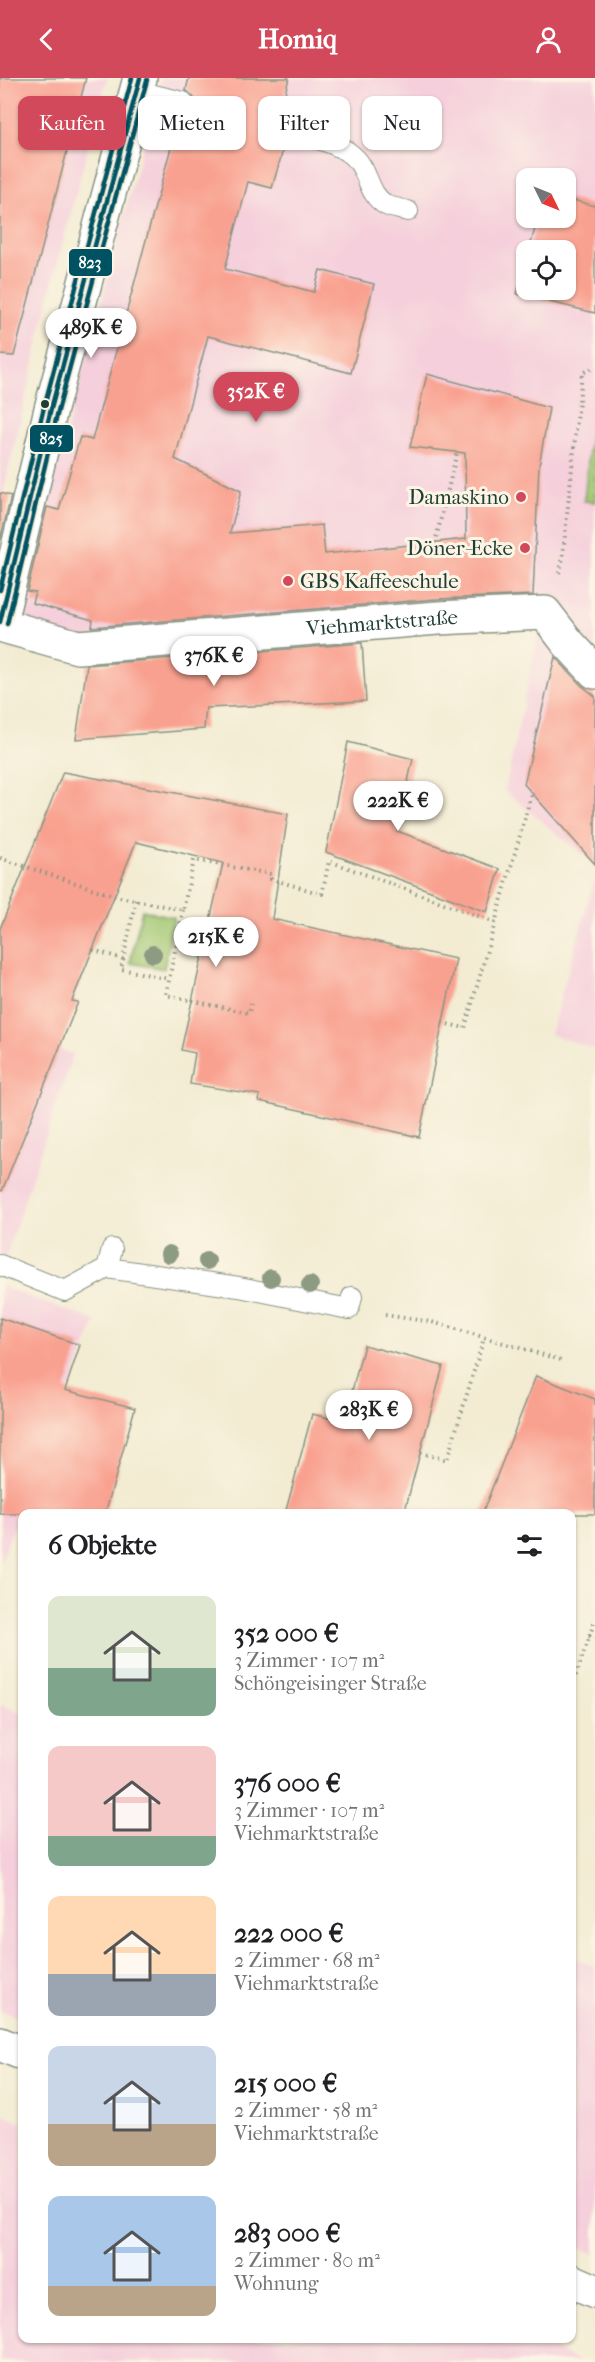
<!DOCTYPE html>
<html lang="de">
<meta charset="utf-8">
<style>
body{margin:0;font-family:"IM FELL French Canon",serif;background:#f6f6f6;color:#202124;height:100vh;display:flex;flex-direction:column;font-size:22px;white-space:nowrap}
*{box-sizing:border-box;margin:0}
p{font-size:20px;color:#757577}
.icon{flex:none;width:33px;height:33px;fill:none;stroke:currentColor;stroke-width:2;stroke-linecap:round;stroke-linejoin:round}
.map{position:relative;flex:1;overflow:hidden}
.sheet{position:absolute;left:18px;top:1431px;width:558px;height:834px;display:flex;flex-direction:column;background:#fff;border-radius:12px;box-shadow:0 2px 4px #0004}
.sheet>*{flex:none}
.top-card{position:absolute;left:18px;top:18px;width:560px;height:54px;display:flex;gap:12px}
.needle{width:39px;rotate:133deg}
.controls{position:absolute;left:516px;top:90px;display:grid;gap:12px}
.controls a{display:grid;place-items:center;width:60px;height:60px;border-radius:12px;background:#fff;box-shadow:0 2px 4px #0004;font-size:30px}
.price{position:absolute;translate:-50% -51px;padding:0 14px;border-radius:21px;background:#fff;color:#222;font-size:20px;line-height:39px;filter:drop-shadow(0 2px 3px #0008)}
.price::after{content:'';position:absolute;left:50%;top:36px;width:18px;height:14px;margin-left:-9px;background:inherit;clip-path:polygon(0 0,100% 0,50% 100%)}
.price.selected{background:#d1495b;color:#fff}
ul{padding:0;list-style:none}
li{display:flex;align-items:center;gap:18px;height:150px;padding:0 30px}
li span{display:grid;place-items:center;flex:none;width:168px;height:120px;border-radius:12px;color:#555}
li>.icon{margin-inline-start:auto}
span .icon{width:72px;height:72px;fill:#fffc;stroke-width:1}
li b{font-size:26px}
h2{display:flex;justify-content:space-between;align-items:center;height:72px;padding:0 30px;font-size:26px}
.pill{padding:0 21px;border-radius:12px;background:#fff;box-shadow:0 2px 4px #0004;font-size:21px;line-height:54px}
.pill.selected{background:#d1495b;color:#fff}
header{display:flex;justify-content:space-between;align-items:center;height:78px;padding:0 30px;background:#d1495b;color:#fff;font-size:27px;font-weight:800}
.map>svg:first-child{display:block}
.built{fill:#f5cfdb;fill-rule:evenodd}
.green{fill:#a1c872;stroke:#608253;stroke-width:1.5}
.building{fill:#f9a190}
.lines{fill:none;stroke-linecap:round;stroke-linejoin:round}
.lane-casing{stroke:#899484;stroke-width:22}
.street-casing{stroke:#899484;stroke-width:36}
.secondary-casing{stroke:#899484;stroke-width:36}
.path{stroke:#899484;stroke-width:4;stroke-dasharray:1.5 4.5;stroke-linecap:butt}
.lane{stroke:#fff;stroke-width:20}
.street{stroke:#fff;stroke-width:33}
.secondary{stroke:#fff;stroke-width:33}
.bus-1-casing{stroke:#fcf5e5;stroke-width:9}
.bus-2-casing{stroke:#fcf5e5;stroke-width:9}
.bus-3-casing{stroke:#fcf5e5;stroke-width:9}
.bus-1{stroke:#005262;stroke-width:4.5}
.bus-2{stroke:#005262;stroke-width:4.5}
.bus-3{stroke:#005262;stroke-width:4.5}
.tree{fill:#8d9b82}
.bus-dot{fill:#1f3d34;stroke:#fcf5e5;stroke-width:2}
.poi-dot{fill:#d1495b;stroke:#fcf5e5;stroke-width:2}
.labels{text-anchor:middle;dominant-baseline:central;stroke-width:6;stroke-linejoin:round;paint-order:stroke}
.poi-label{font-size:21px;fill:#1f3d34;stroke:#fcf5e5;text-anchor:end}
.street-label{font-size:21px;fill:#1f3d34;stroke:#fcf5e5}
.line-badge{stroke:#fcf5e5;stroke-width:2}
.badge-label{font-size:16px;text-anchor:middle;font-weight:bold;fill:#fff}
</style>
<header><svg class="icon" aria-label="back" viewBox="0 0 24 24"><path d="M15 5l-7 7 7 7"/></svg>Homiq<svg class="icon" aria-label="person" viewBox="0 0 24 24"><circle cx="12" cy="8" r="4"/><path d="M4 21q1-7 8-7t8 7"/></svg></header>
<div class="map">
<svg width="595" height="2284" viewBox="0 0 595 2284">
<rect width="100%" height="100%" fill="#fcf5e5"/>
<filter id="ink" filterUnits="userSpaceOnUse"><feTurbulence type="fractalNoise" baseFrequency=".0167" numOctaves="2"/><feDisplacementMap in="SourceGraphic" scale="12" xChannelSelector="R" yChannelSelector="G"/><feConvolveMatrix kernelMatrix="1 2 1 2 8 2 1 2 1" color-interpolation-filters="sRGB"/></filter>
<filter id="wash" filterUnits="userSpaceOnUse"><feTurbulence type="fractalNoise" baseFrequency=".008" numOctaves="4" result="noise"/><feDisplacementMap in="SourceGraphic" scale="24" xChannelSelector="R" yChannelSelector="G"/><feGaussianBlur stdDeviation="1.35" result="paint"/><feColorMatrix in="noise" values="0 0 0 0 0 0 0 0 0 0 0 0 0 0 0 0 0 1.4 0 .05"/><feComposite in="paint" operator="in"/></filter>
<g filter="url(#wash)">
<rect width="100%" height="100%" fill="#f3ecd3"/>
<path class="built" d="M 0,0 L 107,0 L 55,194 L 0,428 Z
M 161,0 L 595,0 L 595,787 L 505,713 L 542,537 L 8,573 ZM 526,100 L 566,100 L 566,140 L 526,140 ZM 526,172 L 566,172 L 566,212 L 526,212 Z
M 595,800 L 595,971 L 550,956 Z
M 0,951 L 73,976 L 0,1196 Z
M 0,1208 L 96,1243 L 0,1484 Z
M 0,1626 L 22,1636 L 22,1941 L 0,1932 Z
M 572,1878 L 595,1889 L 595,2176 L 572,2167 Z
M 0,2035 L 22,2045 L 22,2260 L 526,2260 L 581,2284 L 0,2284 Z"/>
<path class="green" d="M 595,312 L 595,424 L 584,423 Z
M 142,832 L 174,839 L 164,891 L 130,885 Z"/>
<g id="blocks">
<path class="building" d="M 0,0 L 86,0 L 14,278 L 0,277 Z
M 189,0 L 289,0 L 280,34 L 292,38 L 291,41 L 280,44 L 276,50 L 279,61 L 285,65 L 272,110 L 248,104 L 225,191 L 314,214 L 320,192 L 374,206 L 351,295 L 208,258 L 175,381 L 241,413 L 230,455 L 322,447 L 325,476 L 466,461 L 465,375 L 410,369 L 427,296 L 549,330 L 539,388 L 533,517 L 436,521 L 92,549 L 93,542 L 32,525 L 35,514 L 27,513 L 47,429 L 59,432 L 80,359 L 92,362 L 180,36 L 187,35 L 194,27 L 194,20 L 186,12 Z
M 566,120 L 595,128 L 595,235 L 517,216 L 526,181 L 526,212 L 566,212 L 566,172 L 529,172 L 538,140 L 566,140 Z
M 0,415 L 11,418 L 0,463 Z
M 362,565 L 366,623 L 206,630 L 204,651 L 76,661 L 87,587 Z
M 555,579 L 581,607 L 595,618 L 595,786 L 524,706 Z
M 348,664 L 413,681 L 397,753 L 500,791 L 487,834 L 326,774 Z
M 63,694 L 288,736 L 272,841 L 456,881 L 419,1059 L 259,1023 L 260,1017 L 190,1006 L 195,975 L 181,972 L 223,785 L 136,764 L 72,923 L 78,924 L 2,1113 L 0,1112 L 0,851 Z
M 0,1240 L 80,1267 L 65,1312 L 135,1330 L 105,1436 L 0,1436 Z
M 364,1267 L 443,1288 L 404,1436 L 285,1436 L 312,1336 L 344,1344 Z
M 536,1298 L 595,1321 L 595,1436 L 482,1436 Z"/>
</g>
</g>
<g filter="url(#ink)">
<use href="#blocks" fill-opacity="0" stroke="#899484" stroke-width="1.5"/>
<g class="lines">
<defs>
<path id="lane" d="M 137,13 L 183,24
M 288,53 C 310,60 339,63 356,81 C 369,94 368,117 386,127 C 392,130 401,131 408,133
M 0,1187 L 65,1213 L 107,1190 L 239,1209 L 349,1231 L 352,1219
M 107,1190 L 112,1171"/>
<g id="street">
<path id="s1" d="M 0,547 L 78,569 L 438,540 L 545,535 L 568,565 L 595,594"/>
</g>
<path id="secondary" d="M 0,544 L 51,331 L 140,0
M 0,1966 L 22,1975
M 572,2203 L 595,2213"/>
</defs>
<use href="#lane" class="lane-casing"/>
<use href="#street" class="street-casing"/>
<use href="#secondary" class="secondary-casing"/>
<path class="path" d="M 435,465 L 457,374
M 559,495 L 562,485 L 582,295 L 595,289
M 0,780 L 115,818 L 183,832 L 194,782 L 271,796 L 271,801 L 322,816 L 329,783 L 495,844
M 136,822 L 121,891 L 169,901
M 183,832 L 166,917 L 249,935 L 251,926
M 93,872 L 123,881
M 442,945 L 465,950 L 532,715
M 385,1237 L 432,1244 L 561,1282
M 420,1375 L 447,1382 L 484,1260
M 589,1558 L 595,1560
M 572,1609 L 595,1542"/>
<use href="#lane" class="lane"/>
<use href="#street" class="street"/>
<use href="#secondary" class="secondary"/>
<defs>
<path id="bus-1" d="M 0,544 L 51,331 L 140,0"/>
<path id="bus-2" d="M 7,546 L 58,333 L 147,2"/>
<path id="bus-3" d="M 0,512 L 44,329 L 132,0"/>
</defs>
<use href="#bus-1" class="bus-1-casing"/>
<use href="#bus-2" class="bus-2-casing"/>
<use href="#bus-3" class="bus-3-casing"/>
<use href="#bus-1" class="bus-1"/>
<use href="#bus-2" class="bus-2"/>
<use href="#bus-3" class="bus-3"/>
</g>
<g class="tree">
<circle cx="153" cy="876" r="9"/>
<circle cx="169" cy="1176" r="9"/>
<circle cx="207" cy="1183" r="9"/>
<circle cx="271" cy="1200" r="9"/>
<circle cx="310" cy="1207" r="9"/>
</g>
</g>
<circle class="bus-dot" cx="45" cy="326" r="5"/>
<g class="poi-dot">
<circle cx="521" cy="419" r="6"/>
<circle cx="525" cy="470" r="6"/>
<circle cx="288" cy="503" r="6"/>
</g>
<g class="labels">
<g class="poi-label">
<text x="509" y="419">Damaskino</text>
<text x="513" y="470">Döner-Ecke</text>
<text x="300" y="503" text-anchor="start">GBS Kaffeeschule</text>
</g>
<g class="street-label">
<text stroke="none"><textPath href="#s1" startOffset="386">Viehmarktstraße</textPath></text>
</g>
</g>
<g class="line-badge">
<rect x="68" y="170" width="45" height="29" rx="6" fill="#005262"/>
<rect x="29" y="346" width="45" height="29" rx="6" fill="#005262"/>
</g>
<g class="badge-label">
<text x="90" y="190">823</text>
<text x="51" y="366">825</text>
</g>
</svg>
<div class="controls">
<a><svg class="needle" viewBox="-14 -14 28 28"><path d="M0-13l5 13h-10z" fill="#e53935"/><path d="M0 13l5-13h-10z" fill="#757577"/></svg></a>
<a><svg class="icon" aria-label="locate" viewBox="0 0 24 24"><circle cx="12" cy="12" r="6"/><path d="M12 2v4M12 18v4M2 12h4M18 12h4"/></svg></a>
</div>
<b class="price" style="left:91px;top:281px">489K €</b>
<b class="price selected" style="left:256px;top:345px">352K €</b>
<b class="price" style="left:214px;top:609px">376K €</b>
<b class="price" style="left:398px;top:754px">222K €</b>
<b class="price" style="left:216px;top:890px">215K €</b>
<b class="price" style="left:369px;top:1363px">283K €</b>
<div class="top-card">
<a class="pill selected">Kaufen</a>
<a class="pill">Mieten</a>
<a class="pill">Filter</a>
<a class="pill">Neu</a>
</div>
<section class="sheet">
<h2>6 Objekte<svg class="icon" aria-label="filters" viewBox="0 0 24 24"><path d="M4 7h16M4 17h16"/><circle cx="9" cy="7" r="2"/><circle cx="15" cy="17" r="2"/></svg></h2>
<ul>
<li><span style="background:linear-gradient(#dfe7d0 60%,#7fa58c 0)"><svg class="icon" aria-label="home" viewBox="0 0 24 24"><path d="M3 11l9-7 9 7M6 9v11h12V9"/></svg></span><div><b>352 000 €</b><p>3 Zimmer · 107 m²</p><p>Schöngeisinger Straße</p></div></li>
<li><span style="background:linear-gradient(#f6c9c9 75%,#7fa58c 0)"><svg class="icon" aria-label="home" viewBox="0 0 24 24"><path d="M3 11l9-7 9 7M6 9v11h12V9"/></svg></span><div><b>376 000 €</b><p>3 Zimmer · 107 m²</p><p>Viehmarktstraße</p></div></li>
<li><span style="background:linear-gradient(#ffd9b3 65%,#9aa5b1 0)"><svg class="icon" aria-label="home" viewBox="0 0 24 24"><path d="M3 11l9-7 9 7M6 9v11h12V9"/></svg></span><div><b>222 000 €</b><p>2 Zimmer · 68 m²</p><p>Viehmarktstraße</p></div></li>
<li><span style="background:linear-gradient(#c9d6e8 65%,#b9a48a 0)"><svg class="icon" aria-label="home" viewBox="0 0 24 24"><path d="M3 11l9-7 9 7M6 9v11h12V9"/></svg></span><div><b>215 000 €</b><p>2 Zimmer · 58 m²</p><p>Viehmarktstraße</p></div></li>
<li><span style="background:linear-gradient(#a9c7e8 75%,#b9a48a 0)"><svg class="icon" aria-label="home" viewBox="0 0 24 24"><path d="M3 11l9-7 9 7M6 9v11h12V9"/></svg></span><div><b>283 000 €</b><p>2 Zimmer · 80 m²</p><p>Wohnung</p></div></li>
</ul>
</section>
</div>
